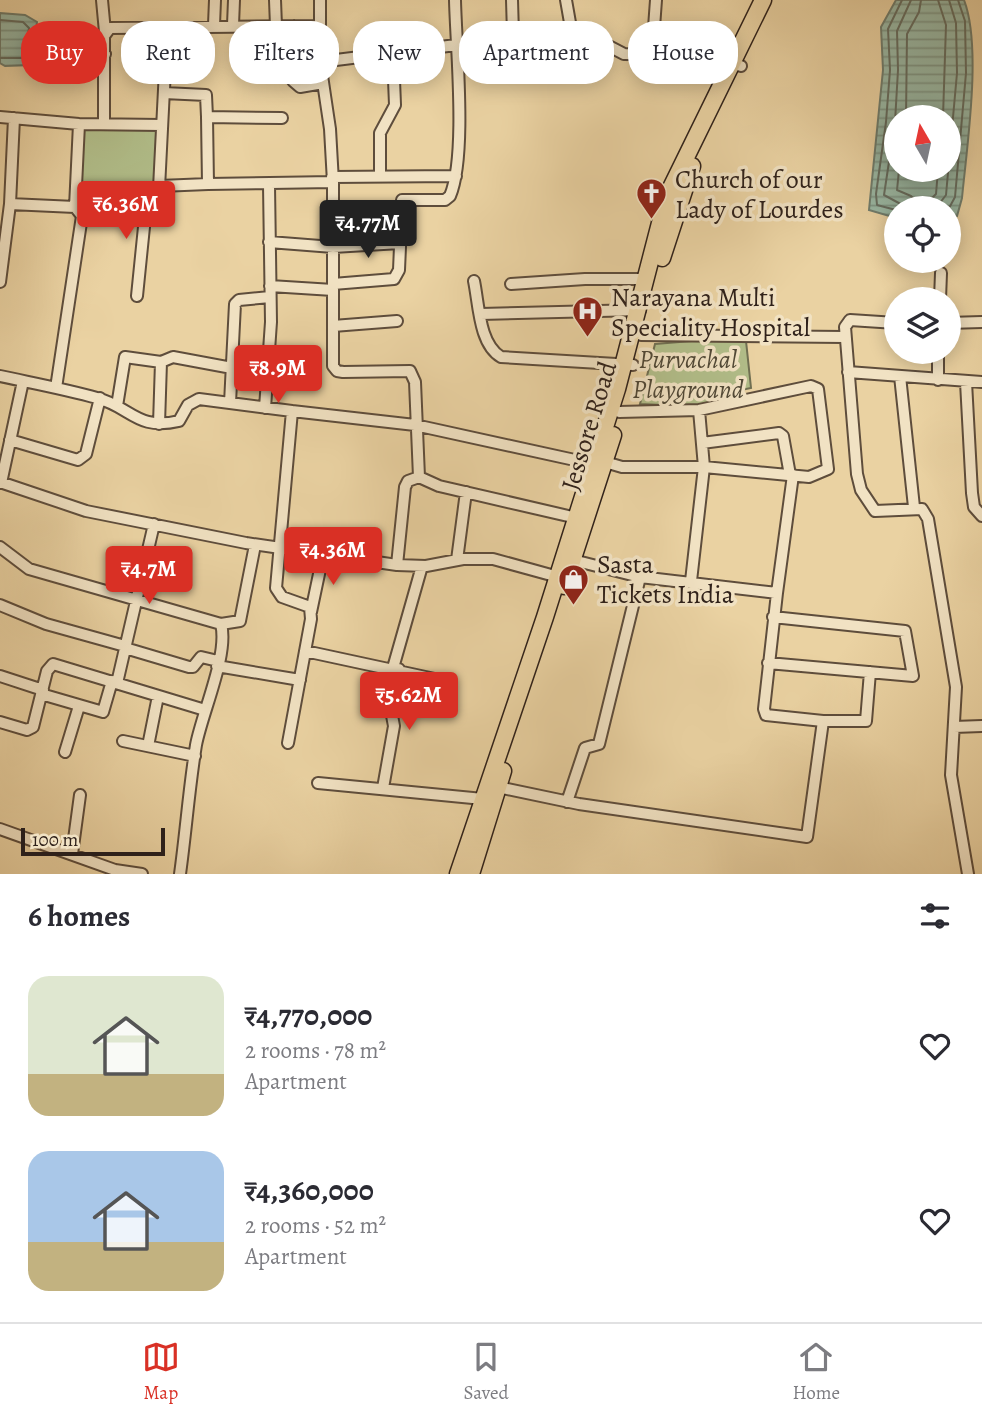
<!DOCTYPE html>
<meta charset="utf-8">
<style>
body{margin:0;font-family:Alegreya,serif;background:#f2f2f3;color:#2b2b33;height:100vh;display:flex;flex-direction:column;font-size:26px;white-space:nowrap}
*{box-sizing:border-box;margin:0}
p{font-size:23px;color:#7c7c81}
.icon{flex:none;width:38px;height:38px;fill:none;stroke:currentColor;stroke-width:2;stroke-linecap:round;stroke-linejoin:round}
.map{position:relative;height:874px;overflow:hidden}
.details{display:flex;flex-direction:column;background:#fff;flex:1}
.details>*{flex:none}
.guide{position:absolute;left:21px;top:21px;width:942px;height:63px;display:flex;gap:14px}
.needle{width:46px;rotate:351deg}
.fabs{position:absolute;left:884px;top:105px;display:grid;gap:14px}
.fabs a{display:grid;place-items:center;width:77px;height:77px;border-radius:50%;background:#fff;box-shadow:0 4px 18px #0003;font-size:35px}
.scale{position:absolute;left:21px;bottom:18px;width:144px;box-sizing:border-box;padding-left:7px;border:4px solid #2f211a;border-top:0;font-size:19px;line-height:24px;white-space:nowrap;color:#2f211a;-webkit-text-stroke:5px #f1e2c3;paint-order:stroke}
.price{position:absolute;translate:-50% -60px;padding:0 16px;border-radius:7px;background:#d93025;color:#fff;font-size:23px;line-height:46px;filter:drop-shadow(0 2px 4px #0008)}
.price::after{content:'';position:absolute;left:50%;top:42px;width:21px;height:16px;margin-left:-10px;background:inherit;clip-path:polygon(0 0,100% 0,50% 100%)}
.price.selected{background:#222;color:#fff}
ul{padding:0;list-style:none}
li{display:flex;align-items:center;gap:21px;height:175px;padding:0 28px}
li span{display:grid;place-items:center;flex:none;width:196px;height:140px;border-radius:21px;color:#555}
li>.icon{margin-inline-start:auto}
span .icon{width:84px;height:84px;fill:#fffc;stroke-width:1}
li b{font-size:30px}
h2{display:flex;justify-content:space-between;align-items:center;height:84px;padding:0 28px;font-size:30px}
.tag{padding:0 24px;border-radius:28px;background:#fff;box-shadow:0 4px 18px #0003;font-size:24px;line-height:63px}
.tag.selected{background:#d93025;color:#fff}
.menu{display:flex;justify-content:space-around;align-items:center;height:98px;border-top:2px solid #e1e1e2;background:#fff;font-size:19px;color:#7c7c81}
.menu a{display:grid;justify-items:center;gap:4px}
.menu .selected{color:#d93025}
.map>svg:first-child{display:block}
.green{fill:#b1bd89;stroke:#706f52;stroke-width:2}
.water{fill:url(#water-rules);stroke:#6e7c6d;stroke-width:2;fill-rule:evenodd}
.lines{fill:none;stroke-linecap:round;stroke-linejoin:round}
.shore{stroke:#646c60;stroke-width:2}
.minor-casing{stroke:#5e4d3c;stroke-width:14}
.highway-casing{stroke:#2f211a;stroke-width:19}
.minor{stroke:#f1e2c3;stroke-width:10}
.highway{stroke:#ead2a2;stroke-width:16}
.labels{text-anchor:middle;dominant-baseline:central;stroke-width:7;stroke-linejoin:round;paint-order:stroke}
.poi-label{font-size:26px;fill:#2f211a;stroke:#f1e2c3;text-anchor:start}
.park-label{font-size:26px;font-style:italic;fill:#504836;stroke:#f1e2c3}
.street-label{font-size:26px;fill:#2f211a;stroke:#f1e2c3}
</style>
<div class="map">
<svg width="982" height="874" viewBox="0 0 982 874">
<defs>
<pattern id="water-rules" width="6" height="5" patternUnits="userSpaceOnUse" patternTransform="scale(1.75)"><rect width="6" height="5" fill="#98b8a5"/><path d="M0 2.5h6" fill="none" stroke="#7c9586"/></pattern>
</defs>
<rect width="100%" height="100%" fill="#ead2a2"/>
<filter id="stains"><feTurbulence type="fractalNoise" baseFrequency=".00286" numOctaves="4"/><feColorMatrix values="0 0 0 0 .2 0 0 0 0 .09 0 0 0 0 .02 0 0 0 .5 -.17"/></filter>
<radialGradient id="worn" r=".72"><stop offset=".6" stop-color="#630" stop-opacity="0"/><stop offset="1" stop-color="#630" stop-opacity=".3"/></radialGradient>
<path class="green" d="M 165,118 L 165,205 L 83,206 L 80,126 Z
M 704,340 L 746,341 L 751,388 L 712,396 L 707,407 L 640,404 L 655,344 Z"/>
<path class="water" d="M 896,0 L 964,0 C 982,47 967,145 962,198 L 957,216 L 949,217 L 948,208 L 896,208 L 896,218 L 869,210 L 883,70 L 881,27 ZM 896,117 L 948,117 L 948,170 L 896,170 Z
M 0,13 L 25,15 L 37,22 L 31,65 L 5,66 L 0,63 Z"/>
<g class="lines">
<path class="shore" d="M 938,0 L 946,25 L 943,117
M 0,20 L 23,22 L 29,28 L 24,58 L 0,58
M 906,117 L 907,34 L 919,12 L 921,0
M 899,170 L 897,190 L 911,196 L 922,208 L 936,194 L 938,170
M 908,208 L 884,195 L 895,122 L 898,70 L 897,31 L 911,0
M 936,208 L 946,195 L 957,73 L 956,23 L 949,0
M 896,210 L 877,205 L 876,194 L 886,122 L 890,70 L 888,29 L 902,0
M 948,210 L 955,197 L 966,73 L 965,21 L 958,0"/>
<defs>
<path id="minor" d="M 102,0 L 105,32
M 275,0 L 276,26
M 320,0 L 320,62 L 330,129 L 333,182 L 333,366 L 337,371 L 343,372 L 410,371 L 415,382 L 419,477 L 439,486 L 581,519
M 512,0 L 513,34
M 566,0 L 572,34
M 214,25 L 215,0
M 233,25 L 234,0
M 294,26 L 293,81 L 300,87 L 323,83
M 39,49 L 105,54
M 652,55 L 656,0
M 320,62 L 456,45 L 548,29 L 599,41 L 624,54 L 694,55 L 741,66
M 164,93 L 206,95 L 207,117
M 0,117 L 79,124 L 162,125
M 282,118 L 207,117 L 208,184 L 333,182
M 104,124 L 104,36 L 110,28 L 319,26
M 380,176 L 380,133 L 395,105 L 393,54
M 332,177 L 456,176
M 160,186 L 208,184
M 10,204 L 14,118
M 82,216 L 145,217 L 137,296
M 145,217 L 157,215 L 158,208 L 167,30
M 269,242 L 333,247 L 400,243
M 474,281 C 479,305 479,344 501,357 L 633,365
M 0,282 L 10,204 L 75,207
M 333,284 L 394,279 L 399,270 L 402,200 L 445,200 L 450,196 C 467,156 456,47 455,0
M 511,284 L 585,279 L 647,279
M 270,286 L 333,290
M 940,299 L 941,273
M 481,314 L 640,310
M 896,323 L 850,320 L 845,327 L 857,474 L 861,490 L 875,511 L 922,509 L 928,519 L 956,687 L 951,775 L 968,874
M 948,323 L 982,322
M 333,326 L 397,321
M 641,335 L 845,337
M 848,372 L 982,382
M 0,376 C 32,383 65,389 97,398 C 131,407 137,431 179,421 L 188,405 L 199,399 L 292,411
M 900,376 L 914,507
M 938,380 L 938,352
M 966,382 L 972,493 L 974,507 L 982,516
M 56,388 L 82,216 L 75,207 L 79,124
M 230,403 L 235,304 L 239,300 L 270,297
M 117,406 L 125,357 L 161,362
M 265,408 L 271,322 L 269,185
M 619,412 L 699,410 L 811,386 L 818,389 L 828,469 L 809,477 L 704,467 L 699,410
M 159,424 L 161,362 L 173,357 L 232,368
M 10,440 L 78,460 L 86,454 L 100,398
M 702,443 L 779,433 L 783,436 L 790,475
M 605,462 L 622,467 L 704,467 L 691,581
M 0,482 L 86,511 L 246,543 L 397,565 L 426,566 L 463,559 L 493,559 L 562,578
M 1,483 L 23,381
M 0,547 L 29,569 L 221,624 C 229,654 202,713 196,745 C 189,788 186,831 180,874
M 457,560 L 466,492
M 397,565 L 405,487 L 408,481 L 419,477
M 777,593 L 793,475
M 0,605 L 46,624 L 125,646
M 311,612 L 323,555
M 221,624 L 240,621 L 255,545
M 125,648 L 189,667 L 193,667 L 201,657 L 218,661
M 305,651 L 444,681
M 768,663 L 913,676 L 905,631 L 773,617
M 217,666 L 300,680
M 393,668 L 422,566
M 0,676 L 43,690
M 117,683 L 154,524
M 41,694 L 103,712 L 112,681
M 823,721 L 866,721 L 870,672
M 0,722 L 27,730 L 33,727 L 47,671 L 53,664 L 205,710
M 954,727 L 982,726
M 123,741 L 195,756
M 288,743 L 311,619 L 310,607 L 282,597 L 276,588 L 292,411 L 415,425 L 593,464
M 148,746 L 158,696
M 65,752 L 79,706
M 318,783 L 483,799
M 498,787 L 579,804 L 807,837 L 823,721 L 766,715 L 764,709 L 777,593 L 640,577 L 573,560
M 383,788 L 394,726 L 390,705 L 399,669
M 567,802 L 585,748 L 599,744 L 640,577
M 0,829 L 115,870 L 142,874
M 72,854 L 80,795"/>
<path id="highway" d="M 662,258 L 692,166
M 564,586 L 613,435
M 458,874 L 545,617 L 617,389 L 667,196 L 763,0
M 471,874 L 503,771"/>
</defs>
<use href="#minor" class="minor-casing"/>
<use href="#highway" class="highway-casing"/>
<use href="#minor" class="minor"/>
<use href="#highway" class="highway"/>
</g>
<defs>
<symbol id="church-pin" viewBox="-11 -11 22 30"><path d="M0 17L-7.5 6A9.5 9.5 0 1 1 7.5 6Z" fill="#8f2418" stroke="#f1e2c3"/><path d="M-1.2-6h2.4v3.5h3.3v2.4h-3.3V6h-2.4V-.1h-3.3v-2.4h3.3Z" fill="#fff"/></symbol>
<symbol id="hospital-pin" viewBox="-11 -11 22 30"><path d="M0 17L-7.5 6A9.5 9.5 0 1 1 7.5 6Z" fill="#8f2418" stroke="#f1e2c3"/><path d="M-5-5h3v3.5h4V-5h3V5h-3V1.5h-4V5h-3Z" fill="#fff"/></symbol>
<symbol id="shop-pin" viewBox="-11 -11 22 30"><path d="M0 17L-7.5 6A9.5 9.5 0 1 1 7.5 6Z" fill="#8f2418" stroke="#f1e2c3"/><path d="M-5-2.5h2.3a2.7 3.5 0 0 1 5.4 0H5L5.5 6h-11ZM-1.5-2.5h3a1.5 2.3 0 0 0-3 0Z" fill="#fff"/></symbol>
</defs>
<g fill-rule="evenodd">
<use href="#church-pin" x="634" y="176" width="35" height="47"/>
<use href="#hospital-pin" x="570" y="294" width="35" height="47"/>
<use href="#shop-pin" x="556" y="562" width="35" height="47"/>
</g>
<g class="labels">
<g class="poi-label">
<text x="675" y="179">Church of our<tspan x="675" dy="30">Lady of Lourdes</tspan></text>
<text x="611" y="297">Narayana Multi<tspan x="611" dy="30">Speciality Hospital</tspan></text>
<text x="597" y="564">Sasta<tspan x="597" dy="30">Tickets India</tspan></text>
</g>
<g class="park-label">
<text x="688" y="359">Purvachal<tspan x="688" dy="30">Playground</tspan></text>
</g>
<g class="street-label">
<text transform="translate(589 426) rotate(-73)">Jessore Road</text>
</g>
</g>
<rect width="100%" height="100%" filter="url(#stains)"/>
<rect width="100%" height="100%" fill="url(#worn)"/>
</svg>
<div class="fabs">
<a><svg class="needle" viewBox="-14 -14 28 28"><path d="M0-13l5 13h-10z" fill="#e53935"/><path d="M0 13l5-13h-10z" fill="#7c7c81"/></svg></a>
<a><svg class="icon" aria-label="locate" viewBox="0 0 24 24"><circle cx="12" cy="12" r="6"/><path d="M12 2v4M12 18v4M2 12h4M18 12h4"/></svg></a>
<a><svg class="icon" aria-label="layers" viewBox="0 0 24 24"><path d="M12 4l9 5-9 5-9-5zM3 14l9 5 9-5"/></svg></a>
</div>
<div class="scale">100 m</div>
<b class="price" style="left:126px;top:241px">₹6.36M</b>
<b class="price selected" style="left:368px;top:260px">₹4.77M</b>
<b class="price" style="left:278px;top:405px">₹8.9M</b>
<b class="price" style="left:333px;top:587px">₹4.36M</b>
<b class="price" style="left:149px;top:606px">₹4.7M</b>
<b class="price" style="left:409px;top:732px">₹5.62M</b>
<div class="guide">
<a class="tag selected">Buy</a>
<a class="tag">Rent</a>
<a class="tag">Filters</a>
<a class="tag">New</a>
<a class="tag">Apartment</a>
<a class="tag">House</a>
</div>
</div>
<section class="details">
<h2>6 homes<svg class="icon" aria-label="filters" viewBox="0 0 24 24"><path d="M4 7h16M4 17h16"/><circle cx="9" cy="7" r="2"/><circle cx="15" cy="17" r="2"/></svg></h2>
<ul>
<li><span style="background:linear-gradient(#dfe7d0 70%,#c2b280 0)"><svg class="icon" aria-label="home" viewBox="0 0 24 24"><path d="M3 11l9-7 9 7M6 9v11h12V9"/></svg></span><div><b>₹4,770,000</b><p>2 rooms · 78 m²</p><p>Apartment</p></div><svg class="icon" aria-label="heart" viewBox="0 0 24 24"><path d="M12 20l-8-8c-3-5 5-10 8-4 3-6 11-1 8 4z"/></svg></li>
<li><span style="background:linear-gradient(#a9c7e8 65%,#c2b280 0)"><svg class="icon" aria-label="home" viewBox="0 0 24 24"><path d="M3 11l9-7 9 7M6 9v11h12V9"/></svg></span><div><b>₹4,360,000</b><p>2 rooms · 52 m²</p><p>Apartment</p></div><svg class="icon" aria-label="heart" viewBox="0 0 24 24"><path d="M12 20l-8-8c-3-5 5-10 8-4 3-6 11-1 8 4z"/></svg></li>
</ul>
</section>
<nav class="menu">
<a class="selected"><svg class="icon" aria-label="map" viewBox="0 0 24 24"><path d="M3 6l6-2 6 2 6-2v14l-6 2-6-2-6 2zM9 4v14M15 6v14"/></svg>Map</a>
<a><svg class="icon" aria-label="saved" viewBox="0 0 24 24"><path d="M7 4h10v16l-5-4-5 4z"/></svg>Saved</a>
<a><svg class="icon" aria-label="home" viewBox="0 0 24 24"><path d="M3 11l9-7 9 7M6 9v11h12V9"/></svg>Home</a>
</nav>
